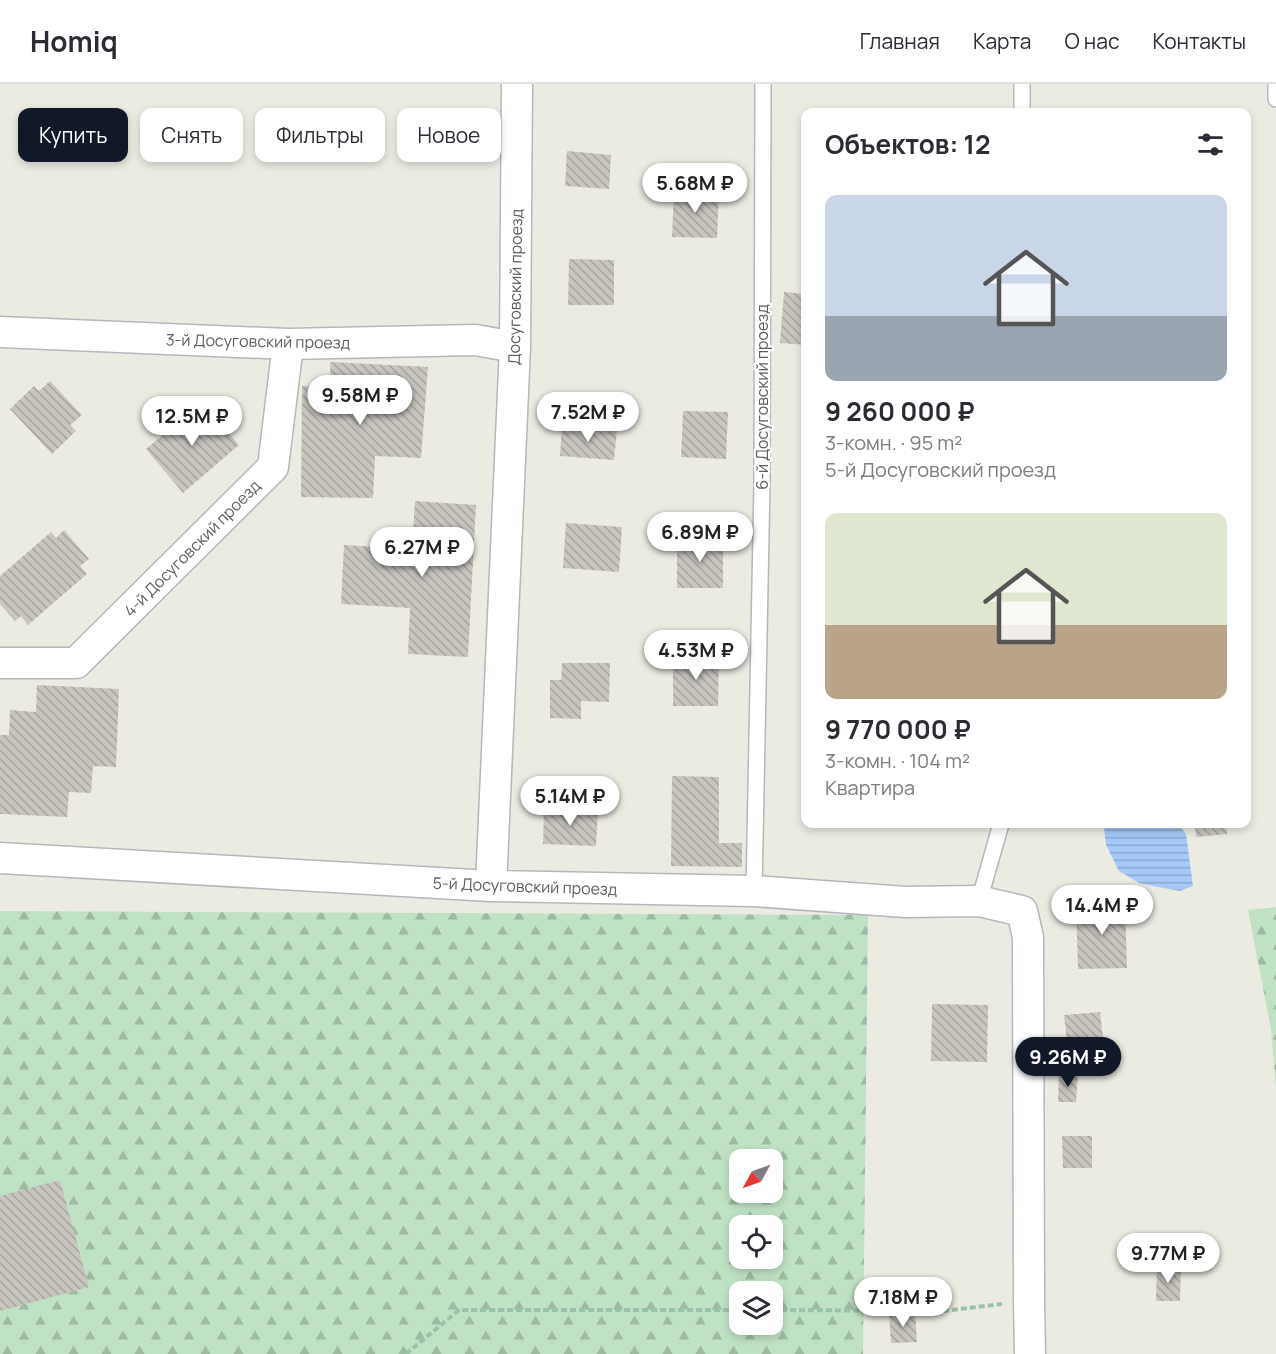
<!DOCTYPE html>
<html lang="ru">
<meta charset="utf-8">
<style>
body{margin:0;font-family:Manrope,sans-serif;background:#f7f7f7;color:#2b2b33;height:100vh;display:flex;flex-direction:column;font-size:22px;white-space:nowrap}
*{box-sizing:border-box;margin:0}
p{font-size:20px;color:#7c7c81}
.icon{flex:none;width:33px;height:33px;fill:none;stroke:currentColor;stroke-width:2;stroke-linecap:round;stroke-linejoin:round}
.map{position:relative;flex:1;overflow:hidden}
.details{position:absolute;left:801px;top:24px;width:450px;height:720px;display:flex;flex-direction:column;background:#fff;border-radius:12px;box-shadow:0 3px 9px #0003}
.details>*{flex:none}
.banner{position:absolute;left:18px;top:24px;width:570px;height:54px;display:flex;gap:12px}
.needle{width:39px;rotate:230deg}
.buttons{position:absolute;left:729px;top:1065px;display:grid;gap:12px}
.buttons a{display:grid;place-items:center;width:54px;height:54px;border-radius:12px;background:#fff;box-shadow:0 3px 9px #0003;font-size:30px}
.price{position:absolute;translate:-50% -51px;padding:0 14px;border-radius:21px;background:#fff;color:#222;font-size:20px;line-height:39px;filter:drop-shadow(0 2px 3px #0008)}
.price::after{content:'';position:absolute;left:50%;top:36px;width:18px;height:14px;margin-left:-9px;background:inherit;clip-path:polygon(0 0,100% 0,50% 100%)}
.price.on{background:#111827;color:#fff}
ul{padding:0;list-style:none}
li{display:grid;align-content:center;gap:12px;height:318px;padding:0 24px}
li span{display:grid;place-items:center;height:186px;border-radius:12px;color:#555}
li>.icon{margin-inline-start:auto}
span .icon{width:108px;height:108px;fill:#fffc;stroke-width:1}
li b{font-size:26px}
h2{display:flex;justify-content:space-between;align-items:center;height:72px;padding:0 24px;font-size:26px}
.pill{padding:0 21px;border-radius:12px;background:#fff;box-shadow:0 3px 9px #0003;font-size:21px;line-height:54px}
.pill.on{background:#111827;color:#fff}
header{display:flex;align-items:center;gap:36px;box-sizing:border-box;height:84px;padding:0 30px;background:#fff;border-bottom:2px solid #e1e1e2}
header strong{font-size:28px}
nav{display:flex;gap:33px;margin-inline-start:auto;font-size:21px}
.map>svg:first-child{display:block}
.forest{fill:url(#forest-firs);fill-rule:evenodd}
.water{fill:url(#water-rules)}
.building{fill:url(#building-back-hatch)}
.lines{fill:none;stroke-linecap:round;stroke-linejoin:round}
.service-casing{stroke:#b4b7bc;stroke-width:18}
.minor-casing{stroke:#b4b7bc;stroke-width:33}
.path{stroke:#9ac2aa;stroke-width:4;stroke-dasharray:6 3;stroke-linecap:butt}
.service{stroke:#fff;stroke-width:15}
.minor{stroke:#fff;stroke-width:30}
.labels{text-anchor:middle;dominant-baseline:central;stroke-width:4.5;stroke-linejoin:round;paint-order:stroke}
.street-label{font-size:16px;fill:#5a5d62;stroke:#fff}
</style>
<header>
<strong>Homiq</strong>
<nav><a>Главная</a><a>Карта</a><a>О нас</a><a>Контакты</a></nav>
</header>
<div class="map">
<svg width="1276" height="1270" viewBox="0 0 1276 1270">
<defs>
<pattern id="forest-firs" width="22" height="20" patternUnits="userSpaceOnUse" patternTransform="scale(1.5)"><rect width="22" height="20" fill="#bfe2c4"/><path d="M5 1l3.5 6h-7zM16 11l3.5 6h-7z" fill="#9ebaa3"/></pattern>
<pattern id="water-rules" width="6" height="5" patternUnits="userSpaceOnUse" patternTransform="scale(1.5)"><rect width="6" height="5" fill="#a5caf9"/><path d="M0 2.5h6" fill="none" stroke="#89a7cd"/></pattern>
<pattern id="building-back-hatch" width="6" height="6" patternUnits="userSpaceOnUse" patternTransform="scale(1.5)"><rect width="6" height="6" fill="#c8c5bf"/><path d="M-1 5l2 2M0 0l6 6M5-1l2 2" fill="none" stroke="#a5a39f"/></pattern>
</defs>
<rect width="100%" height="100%" fill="#ecebe2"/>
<path class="forest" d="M 1276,823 L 1276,1006 L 1271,945 L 1248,826 Z
M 0,827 L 868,831 L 863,1270 L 0,1270 ZM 740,1076 L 772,1076 L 772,1108 L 740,1108 ZM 740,1142 L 772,1142 L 772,1174 L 740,1174 ZM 740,1208 L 772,1208 L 772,1240 L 740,1240 Z"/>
<path class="water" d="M 1109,740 L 1178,740 L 1186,750 L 1193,802 L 1180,807 L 1158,803 L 1139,799 L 1119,787 L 1106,761 L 1104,744 Z"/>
<path class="building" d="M 567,67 L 611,71 L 609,105 L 565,102 Z
M 674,106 L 719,108 L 717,154 L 672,153 Z
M 569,175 L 614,176 L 614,221 L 568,221 Z
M 784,208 L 806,210 L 806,261 L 780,259 Z
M 330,278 L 428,283 L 421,374 L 375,372 L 373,414 L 301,413 L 302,302 L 331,303 Z
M 50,297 L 82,331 L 70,341 L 76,347 L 52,370 L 10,325 L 34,302 L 39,307 Z
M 202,318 L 239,361 L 183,409 L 146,365 Z
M 683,327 L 728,328 L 726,375 L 681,373 Z
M 562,342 L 617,346 L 614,376 L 560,372 Z
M 415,417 L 476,421 L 468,573 L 408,570 L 410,524 L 341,520 L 344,461 L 412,465 Z
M 566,439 L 622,443 L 619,488 L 563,484 Z
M 64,446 L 89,475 L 80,482 L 87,490 L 28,541 L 21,532 L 15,537 L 0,520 L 0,492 L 51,448 L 56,454 Z
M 677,455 L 723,455 L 723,504 L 677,504 Z
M 673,573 L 719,573 L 718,622 L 673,622 Z
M 562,579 L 610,579 L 609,618 L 581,617 L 581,635 L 550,634 L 550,596 L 561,596 Z
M 37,601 L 119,605 L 116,683 L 93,682 L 91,709 L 69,708 L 67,733 L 0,730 L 0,651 L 9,651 L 10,626 L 36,628 Z
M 672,692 L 719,693 L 719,759 L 742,759 L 742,783 L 671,782 Z
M 544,723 L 598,726 L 596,762 L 543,760 Z
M 1195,740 L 1226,740 L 1227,750 L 1196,753 Z
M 1125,819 L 1127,884 L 1078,885 L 1076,820 Z
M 932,920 L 988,921 L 987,978 L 931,977 Z
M 1100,928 L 1105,972 L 1069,975 L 1064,931 Z
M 1059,990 L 1078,990 L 1076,1018 L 1058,1018 Z
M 1062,1052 L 1092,1052 L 1092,1084 L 1063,1084 Z
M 60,1096 L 89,1203 L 0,1227 L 0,1112 Z
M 1157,1184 L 1181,1184 L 1180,1217 L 1156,1217 Z
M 915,1229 L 917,1258 L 891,1259 L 889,1231 Z"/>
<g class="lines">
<defs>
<path id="service" d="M 1022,0 L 1022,28
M 1276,0 L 1276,15
M 754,807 L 762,399 L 763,0
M 979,817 L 1001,740"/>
<path id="minor" d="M 0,248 L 288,260 L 475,256 L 515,263
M 0,579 L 76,579 L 273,383 L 288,260
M 0,774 L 491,802 L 754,807 L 905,818 L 979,817 L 1022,827 L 1028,853 L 1029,1217 L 1030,1270
M 491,802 L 515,263 L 517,0"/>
</defs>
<use href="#service" class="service-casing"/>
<use href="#minor" class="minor-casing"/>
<path class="path" d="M 772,1226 L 943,1227 L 1002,1220
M 406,1270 L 459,1226 L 740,1226"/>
<use href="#service" class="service"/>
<use href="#minor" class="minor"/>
</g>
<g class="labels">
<g class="street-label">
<text transform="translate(515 203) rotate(-89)">Досуговский проезд</text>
<text transform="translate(258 257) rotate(1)">3-й Досуговский проезд</text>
<text transform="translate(762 313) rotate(-90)">6-й Досуговский проезд</text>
<text transform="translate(192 464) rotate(-45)">4-й Досуговский проезд</text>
<text transform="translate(525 802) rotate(2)">5-й Досуговский проезд</text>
</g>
</g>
</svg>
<div class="buttons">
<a><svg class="needle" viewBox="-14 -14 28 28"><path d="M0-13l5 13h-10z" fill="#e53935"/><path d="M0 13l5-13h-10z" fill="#7c7c81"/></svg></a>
<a><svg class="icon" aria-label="locate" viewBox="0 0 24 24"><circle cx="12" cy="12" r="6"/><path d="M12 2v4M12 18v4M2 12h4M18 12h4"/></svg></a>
<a><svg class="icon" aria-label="layers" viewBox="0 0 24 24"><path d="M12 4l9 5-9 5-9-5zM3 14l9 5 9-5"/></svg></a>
</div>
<b class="price" style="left:695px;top:130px">5.68M ₽</b>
<b class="price" style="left:360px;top:342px">9.58M ₽</b>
<b class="price" style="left:588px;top:359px">7.52M ₽</b>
<b class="price" style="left:192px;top:363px">12.5M ₽</b>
<b class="price" style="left:700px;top:479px">6.89M ₽</b>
<b class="price" style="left:422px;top:494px">6.27M ₽</b>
<b class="price" style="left:696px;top:597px">4.53M ₽</b>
<b class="price" style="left:570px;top:743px">5.14M ₽</b>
<b class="price" style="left:1102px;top:852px">14.4M ₽</b>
<b class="price on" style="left:1068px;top:1004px">9.26M ₽</b>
<b class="price" style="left:1168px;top:1200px">9.77M ₽</b>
<b class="price" style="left:903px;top:1244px">7.18M ₽</b>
<div class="banner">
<a class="pill on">Купить</a>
<a class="pill">Снять</a>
<a class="pill">Фильтры</a>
<a class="pill">Новое</a>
</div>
<section class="details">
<h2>Объектов: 12<svg class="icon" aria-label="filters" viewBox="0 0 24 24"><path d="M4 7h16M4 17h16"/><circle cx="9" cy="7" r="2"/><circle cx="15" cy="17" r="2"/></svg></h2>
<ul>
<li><span style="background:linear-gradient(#c9d6e8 65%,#9aa5b1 0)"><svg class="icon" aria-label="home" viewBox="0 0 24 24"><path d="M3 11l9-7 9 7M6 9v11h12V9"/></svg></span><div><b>9 260 000 ₽</b><p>3-комн. · 95 m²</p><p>5-й Досуговский проезд</p></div></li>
<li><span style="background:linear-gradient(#dfe7d0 60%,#b9a48a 0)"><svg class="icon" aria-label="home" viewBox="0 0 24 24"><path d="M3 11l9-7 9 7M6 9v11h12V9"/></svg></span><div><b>9 770 000 ₽</b><p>3-комн. · 104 m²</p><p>Квартира</p></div></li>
</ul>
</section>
</div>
